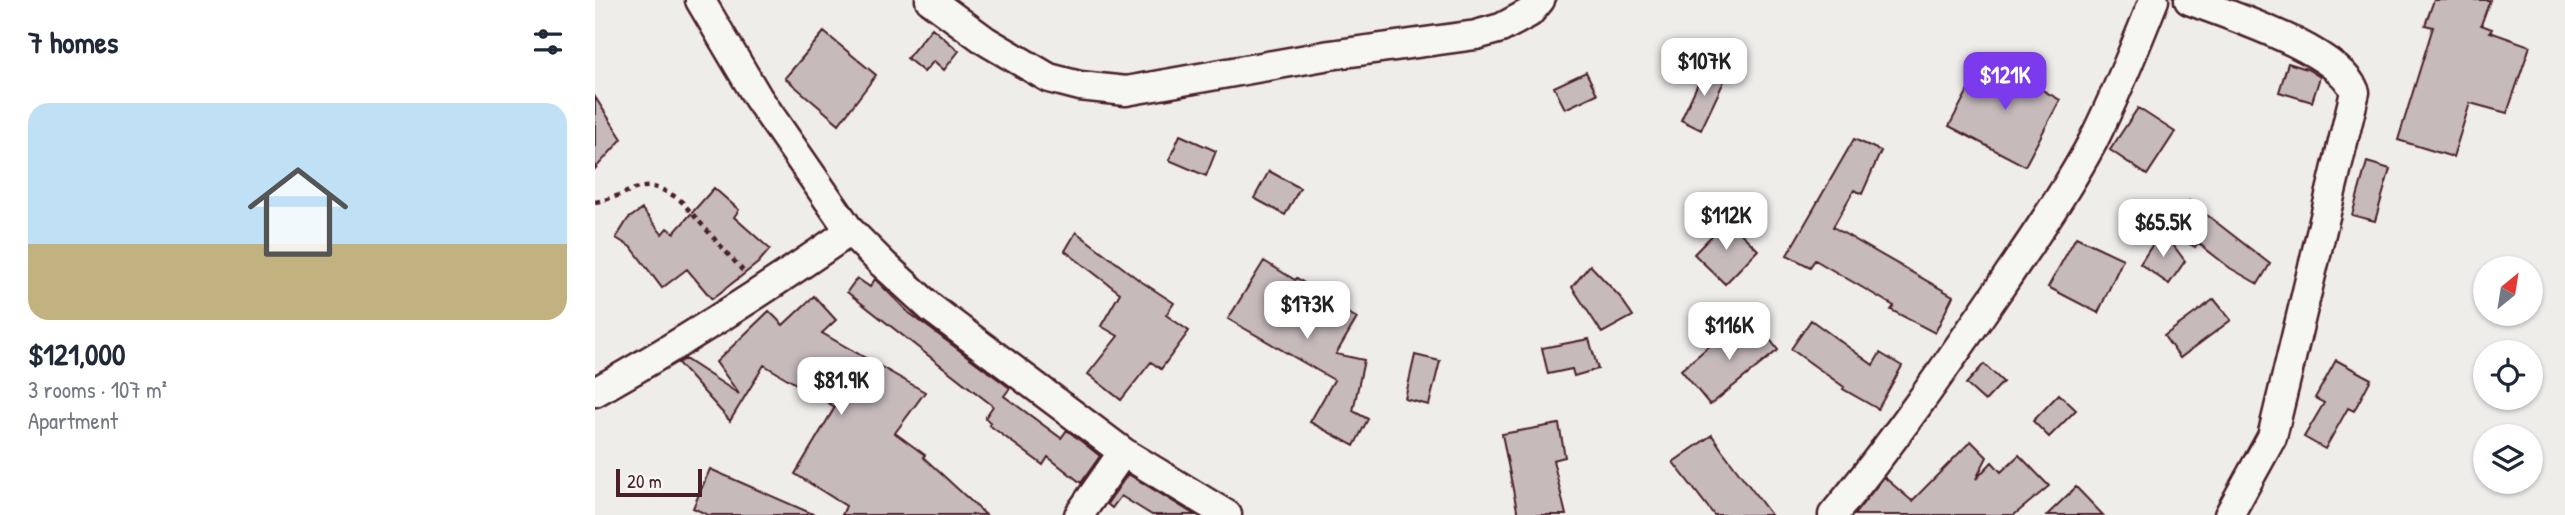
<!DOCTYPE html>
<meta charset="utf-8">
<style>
body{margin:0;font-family:"Patrick Hand",sans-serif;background:#f2f2f3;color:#1f2937;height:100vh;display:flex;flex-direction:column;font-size:26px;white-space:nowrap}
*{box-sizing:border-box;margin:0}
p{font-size:23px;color:#747a83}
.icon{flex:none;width:38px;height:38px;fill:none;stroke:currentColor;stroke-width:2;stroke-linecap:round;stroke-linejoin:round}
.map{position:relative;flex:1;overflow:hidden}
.drawer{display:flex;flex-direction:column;background:#fff;width:595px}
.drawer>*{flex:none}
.needle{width:46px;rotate:30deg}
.controls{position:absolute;left:1878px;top:256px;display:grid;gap:14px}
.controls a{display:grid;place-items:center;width:70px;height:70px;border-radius:50%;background:#fff;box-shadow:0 2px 5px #0004;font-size:35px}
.scale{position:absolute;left:21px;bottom:18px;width:86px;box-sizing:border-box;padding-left:7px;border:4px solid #4a1f2b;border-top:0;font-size:19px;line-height:24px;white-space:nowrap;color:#4a1f2b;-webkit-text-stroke:5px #f6f6f2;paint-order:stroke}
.price{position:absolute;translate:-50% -60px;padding:0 16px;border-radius:14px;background:#fff;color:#222;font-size:23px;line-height:46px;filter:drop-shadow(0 2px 4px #0008)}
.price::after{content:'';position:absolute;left:50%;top:42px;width:21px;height:16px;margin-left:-10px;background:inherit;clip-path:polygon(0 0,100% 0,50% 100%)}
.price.current{background:#7c3aed;color:#fff}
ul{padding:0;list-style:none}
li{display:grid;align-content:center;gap:14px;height:371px;padding:0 28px}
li+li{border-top:2px solid #e0e1e3}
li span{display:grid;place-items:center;height:217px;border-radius:21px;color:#555}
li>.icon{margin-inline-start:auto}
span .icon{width:126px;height:126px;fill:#fffc;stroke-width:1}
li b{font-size:30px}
h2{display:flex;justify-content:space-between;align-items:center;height:84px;padding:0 28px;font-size:30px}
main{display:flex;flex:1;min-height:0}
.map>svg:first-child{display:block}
.building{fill:#c6babb;stroke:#4a1f2b;stroke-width:2}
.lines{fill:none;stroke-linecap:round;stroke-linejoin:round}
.minor-casing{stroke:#4a1f2b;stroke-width:33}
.path{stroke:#4a1f2b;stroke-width:4.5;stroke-dasharray:5 5;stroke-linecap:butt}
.minor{stroke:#f6f6f2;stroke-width:28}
</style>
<main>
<section class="drawer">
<h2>7 homes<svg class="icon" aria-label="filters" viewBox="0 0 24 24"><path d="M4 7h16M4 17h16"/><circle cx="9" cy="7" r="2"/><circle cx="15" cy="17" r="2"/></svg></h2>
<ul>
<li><span style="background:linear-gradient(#bfe0f5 65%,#c2b280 0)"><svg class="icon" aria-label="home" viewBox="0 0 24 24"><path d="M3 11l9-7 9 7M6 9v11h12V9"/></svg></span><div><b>$121,000</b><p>3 rooms · 107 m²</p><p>Apartment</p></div></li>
</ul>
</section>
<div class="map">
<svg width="1970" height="515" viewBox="0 0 1970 515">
<rect width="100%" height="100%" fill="#efedea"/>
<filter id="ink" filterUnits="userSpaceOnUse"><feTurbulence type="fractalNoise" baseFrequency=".0143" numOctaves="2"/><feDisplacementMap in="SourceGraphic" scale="14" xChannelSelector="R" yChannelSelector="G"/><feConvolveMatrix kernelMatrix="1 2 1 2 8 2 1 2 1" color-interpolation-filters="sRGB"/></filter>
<g filter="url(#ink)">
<path class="building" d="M 1839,0 L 1895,0 L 1886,25 L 1897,29 L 1895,32 L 1935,46 L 1912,113 L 1875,103 L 1858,157 L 1803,140 L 1838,27 L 1830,25 Z
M 337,28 L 364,51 L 349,70 L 339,61 L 329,72 L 312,58 Z
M 229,32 L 281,75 L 244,124 L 190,78 Z
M 1390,58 L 1465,100 L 1430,166 L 1354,126 Z
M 1693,63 L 1712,69 L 1725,77 L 1717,102 L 1684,92 Z
M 1111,66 L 1132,75 L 1106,130 L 1086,120 Z
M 991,72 L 1002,94 L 970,109 L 959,87 Z
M 0,97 L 27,139 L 0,169 Z
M 1543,108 L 1580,132 L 1552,175 L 1515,150 Z
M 585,135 L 621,151 L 611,176 L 574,160 Z
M 1259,139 L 1286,151 L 1267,194 L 1259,190 L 1238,227 L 1358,296 L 1340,333 L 1296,310 L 1299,306 L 1220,260 L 1215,267 L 1192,255 Z
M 1772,162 L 1795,169 L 1780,221 L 1757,215 Z
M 674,171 L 705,188 L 690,215 L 659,198 Z
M 119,188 L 144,210 L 139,217 L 175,249 L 163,263 L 117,299 L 92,269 L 67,288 L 37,248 L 21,238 L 33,219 L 47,209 L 67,234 L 72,228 L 79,233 Z
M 1594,201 L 1675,264 L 1663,284 L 1635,268 L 1603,243 L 1600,247 L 1568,229 L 1581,210 L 1587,213 Z
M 1132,220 L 1163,250 L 1130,284 L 1099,254 Z
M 1567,230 L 1590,261 L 1574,284 L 1545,264 Z
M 481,232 L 544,280 L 579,303 L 571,315 L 594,331 L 566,369 L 556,362 L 526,400 L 493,374 L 523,336 L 506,326 L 525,293 L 470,251 Z
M 1481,237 L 1528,259 L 1503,313 L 1453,287 Z
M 669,261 L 700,280 L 702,278 L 723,293 L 722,295 L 762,318 L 741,354 L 769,360 L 758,411 L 773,419 L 759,446 L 715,422 L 739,380 L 633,319 Z
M 995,265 L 1025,297 L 1038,316 L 1007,333 L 977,287 Z
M 262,278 L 275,287 L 280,279 L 313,312 L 415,388 L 409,396 L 466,438 L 472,430 L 505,456 L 486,483 L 453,457 L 448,465 L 394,425 L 396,423 L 390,418 L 398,406 L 252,292 Z
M 219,296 L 241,320 L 227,333 L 330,392 L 300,433 L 330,455 L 328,457 L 391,515 L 247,515 L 251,506 L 200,474 L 240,407 L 169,365 L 135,421 L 83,363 L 90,359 L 144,394 L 121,362 L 174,311 L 188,325 Z
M 1619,299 L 1636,320 L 1585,358 L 1569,336 Z
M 1160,320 L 1183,350 L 1115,405 L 1086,370 L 1118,343 L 1123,348 Z
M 1216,320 L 1278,365 L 1285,353 L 1307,366 L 1283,409 L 1248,389 L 1249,387 L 1196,349 Z
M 994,339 L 1003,369 L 979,376 L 977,369 L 953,374 L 947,348 Z
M 820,355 L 845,361 L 834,405 L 810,399 Z
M 1741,360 L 1776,379 L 1759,411 L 1753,408 L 1730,449 L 1709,437 L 1729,403 L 1720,398 Z
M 1389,364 L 1408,382 L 1390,401 L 1371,384 Z
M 1464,394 L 1481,410 L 1454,437 L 1438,421 Z
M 964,424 L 970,457 L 958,460 L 971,515 L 923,515 L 907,434 Z
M 1117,435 L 1127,450 L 1176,515 L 1119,515 L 1078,462 Z
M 1376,441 L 1392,457 L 1381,479 L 1397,462 L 1406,472 L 1424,455 L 1454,486 L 1419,515 L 1259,515 L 1289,477 L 1317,501 Z
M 115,469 L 220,515 L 113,515 L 98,508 Z
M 533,474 L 600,515 L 557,515 L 526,496 L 517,508 L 512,504 Z
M 1481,487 L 1508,515 L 1452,515 Z"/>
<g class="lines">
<defs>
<path id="minor" d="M 105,0 L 163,98 L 255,231 L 288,264 L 336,308 L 528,452 L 632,515
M 335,0 L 391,41 L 454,78 L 485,86 L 531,91 L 735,55 L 881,35 L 906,28 L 934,13 L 945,0
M 1594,0 C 1636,16 1744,50 1760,92 L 1677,437 L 1634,515
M 0,392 C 88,343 172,289 255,231
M 484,515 L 528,452
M 1238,515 C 1298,443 1351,366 1404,289 C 1436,241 1471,192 1498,141 C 1521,95 1540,48 1559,0"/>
</defs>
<use href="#minor" class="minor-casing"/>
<path class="path" d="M 0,202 C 40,195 47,172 86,201 L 149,272"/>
<use href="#minor" class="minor"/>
</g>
</g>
</svg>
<div class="controls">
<a><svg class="needle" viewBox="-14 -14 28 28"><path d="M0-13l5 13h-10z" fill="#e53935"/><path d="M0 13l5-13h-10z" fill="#747a83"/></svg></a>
<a><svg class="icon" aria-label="locate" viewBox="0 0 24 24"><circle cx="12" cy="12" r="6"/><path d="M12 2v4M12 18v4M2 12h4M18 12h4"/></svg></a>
<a><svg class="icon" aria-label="layers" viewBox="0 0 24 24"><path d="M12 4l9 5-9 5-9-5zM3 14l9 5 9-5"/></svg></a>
</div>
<div class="scale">20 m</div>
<b class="price" style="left:1109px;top:98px">$107K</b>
<b class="price current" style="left:1410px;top:112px">$121K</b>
<b class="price" style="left:1131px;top:252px">$112K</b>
<b class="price" style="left:1568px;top:259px">$65.5K</b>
<b class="price" style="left:712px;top:341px">$173K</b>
<b class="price" style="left:1134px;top:362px">$116K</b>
<b class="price" style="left:246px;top:417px">$81.9K</b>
</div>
</main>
